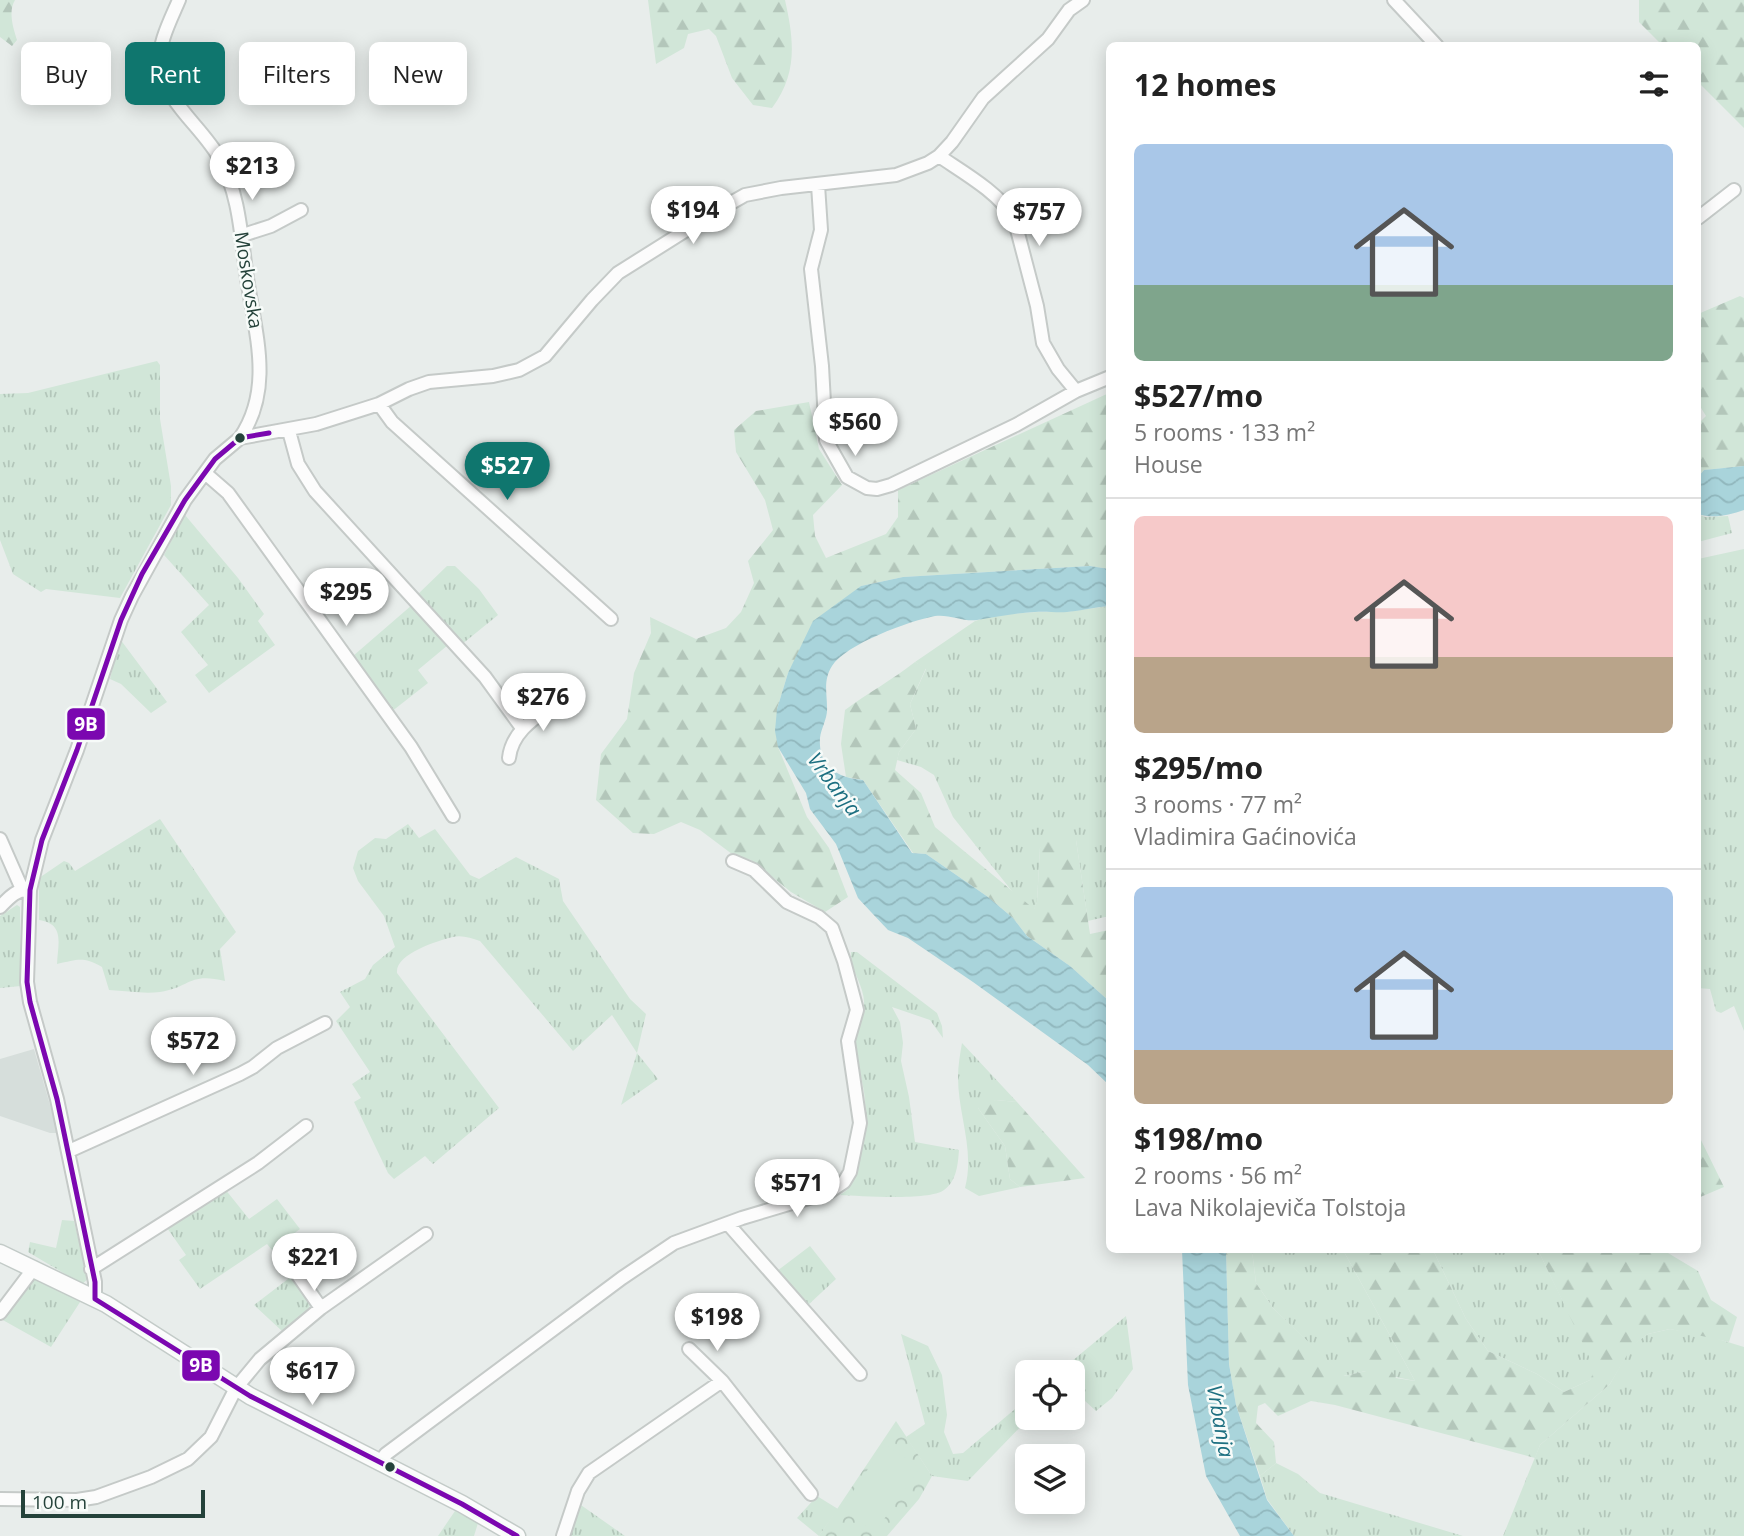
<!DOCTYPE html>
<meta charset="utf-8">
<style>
body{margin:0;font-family:"Open Sans",sans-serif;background:#f2f2f2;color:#222;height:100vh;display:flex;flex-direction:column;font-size:26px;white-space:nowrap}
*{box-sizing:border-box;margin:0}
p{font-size:23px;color:#767676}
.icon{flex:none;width:38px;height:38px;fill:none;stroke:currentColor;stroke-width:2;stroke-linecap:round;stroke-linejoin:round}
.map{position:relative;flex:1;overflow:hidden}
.sheet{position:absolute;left:1106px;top:42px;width:595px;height:1211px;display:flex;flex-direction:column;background:#fff;border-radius:10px;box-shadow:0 4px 18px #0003}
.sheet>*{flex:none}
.banner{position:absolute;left:21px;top:42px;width:665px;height:63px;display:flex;gap:14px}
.buttons{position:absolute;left:1015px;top:1360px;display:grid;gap:14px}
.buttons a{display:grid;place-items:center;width:70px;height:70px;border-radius:10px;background:#fff;box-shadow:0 4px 18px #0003;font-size:35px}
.scale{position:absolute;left:21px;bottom:18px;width:184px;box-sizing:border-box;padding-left:7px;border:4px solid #24423a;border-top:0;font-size:19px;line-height:24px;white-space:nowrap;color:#24423a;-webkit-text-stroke:5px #f7fbf9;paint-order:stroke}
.price{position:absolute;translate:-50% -60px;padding:0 16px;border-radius:24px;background:#fff;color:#222;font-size:23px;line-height:46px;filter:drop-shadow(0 2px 4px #0008)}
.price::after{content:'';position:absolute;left:50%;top:42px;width:21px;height:16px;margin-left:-10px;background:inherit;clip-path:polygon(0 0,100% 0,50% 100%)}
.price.on{background:#0f766e;color:#fff}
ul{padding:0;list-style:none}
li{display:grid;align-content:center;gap:14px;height:371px;padding:0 28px}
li+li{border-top:2px solid #e0e0e0}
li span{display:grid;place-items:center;height:217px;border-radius:10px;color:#555}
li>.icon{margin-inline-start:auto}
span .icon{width:126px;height:126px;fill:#fffc;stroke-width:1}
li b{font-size:30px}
h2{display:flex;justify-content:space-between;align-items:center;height:84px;padding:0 28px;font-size:30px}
.chip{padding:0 24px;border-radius:10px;background:#fff;box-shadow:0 4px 18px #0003;font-size:24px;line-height:63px}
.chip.on{background:#0f766e;color:#fff}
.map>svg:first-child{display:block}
.built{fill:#d6dedb}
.grass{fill:url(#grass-tufts)}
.forest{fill:url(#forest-firs)}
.park{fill:url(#park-crowns)}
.pitch{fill:#d1e6d8}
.water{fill:url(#water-waves)}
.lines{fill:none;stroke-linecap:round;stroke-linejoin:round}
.street-casing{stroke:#c5cac8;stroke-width:16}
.secondary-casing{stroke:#c3cbc8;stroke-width:19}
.street{stroke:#fcfcfc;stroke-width:12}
.secondary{stroke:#fcfcfc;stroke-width:16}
.bus-1-casing{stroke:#f7fbf9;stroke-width:10}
.bus-1{stroke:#7b07b0;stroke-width:5}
.bus-dot{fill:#24423a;stroke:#f7fbf9;stroke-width:2.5}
.labels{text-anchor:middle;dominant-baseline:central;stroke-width:5;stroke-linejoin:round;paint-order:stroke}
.street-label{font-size:19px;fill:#24423a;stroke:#f7fbf9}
.water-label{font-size:21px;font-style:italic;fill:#1c6f80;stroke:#f7fbf9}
.line-badge{stroke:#f7fbf9;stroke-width:2.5}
.badge-label{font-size:19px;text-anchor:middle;font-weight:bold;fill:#fff}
</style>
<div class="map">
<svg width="1744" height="1536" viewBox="0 0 1744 1536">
<defs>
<pattern id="grass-tufts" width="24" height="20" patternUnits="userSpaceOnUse" patternTransform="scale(1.75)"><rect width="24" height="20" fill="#d1e6d8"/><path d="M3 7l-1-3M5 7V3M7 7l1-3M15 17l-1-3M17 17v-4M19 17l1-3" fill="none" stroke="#b3c6ba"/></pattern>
<pattern id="forest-firs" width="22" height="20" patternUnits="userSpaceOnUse" patternTransform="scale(1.75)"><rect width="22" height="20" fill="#d1e6d8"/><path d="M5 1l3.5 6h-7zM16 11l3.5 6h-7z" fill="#b3c6ba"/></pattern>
<pattern id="park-crowns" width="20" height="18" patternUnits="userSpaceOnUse" patternTransform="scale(1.75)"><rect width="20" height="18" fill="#d1e6d8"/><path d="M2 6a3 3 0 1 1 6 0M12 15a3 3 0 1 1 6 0" fill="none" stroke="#b3c6ba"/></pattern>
<pattern id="water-waves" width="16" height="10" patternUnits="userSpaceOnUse" patternTransform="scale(1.75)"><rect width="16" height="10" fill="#a9d4db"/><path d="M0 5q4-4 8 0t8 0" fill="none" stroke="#91b7bd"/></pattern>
</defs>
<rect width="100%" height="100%" fill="#e8edeb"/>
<path class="built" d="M 34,1049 L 58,1133 L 50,1133 L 0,1116 L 0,1059 Z"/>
<path class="grass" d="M 157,361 L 160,365 L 160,419 L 171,486 L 171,505 L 120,598 L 46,589 L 41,592 L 13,574 L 0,540 L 0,394 L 28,393 Z
M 1698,514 L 1705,517 L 1728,516 L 1732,533 L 1698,542 Z
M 185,515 L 238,578 L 264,614 L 258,621 L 275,645 L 209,693 L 195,675 L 208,665 L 181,632 L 209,605 L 164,555 Z
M 1744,549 L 1744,1031 L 1734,1006 L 1721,1013 L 1716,1011 L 1710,989 L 1698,988 L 1698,559 Z
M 447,566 L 455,566 L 479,589 L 498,615 L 461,645 L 416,596 Z
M 412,605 L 448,645 L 418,670 L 428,683 L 391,712 L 353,656 Z
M 1109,606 L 1109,916 L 1088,921 L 1076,840 L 1040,848 L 1037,902 L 1034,910 L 1015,895 L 953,817 L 934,775 L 921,767 L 897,760 L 899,752 L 916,729 L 910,704 L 926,669 L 915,662 L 975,621 L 994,615 L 1037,612 L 1066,612 Z
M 120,639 L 167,702 L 151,713 L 121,684 L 110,679 Z
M 160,819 L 236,932 L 220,949 L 225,981 C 189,972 191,987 160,992 C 144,994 126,991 109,990 L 102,967 C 82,956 78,960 57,964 C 58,943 65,924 39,920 L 39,878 L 64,861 L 69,863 L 75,871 Z
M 408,824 L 419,838 L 435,829 L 470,875 L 479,879 L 516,857 L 559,879 L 563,901 L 630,999 L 646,1014 L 637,1053 L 658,1079 L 621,1105 L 637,1053 L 612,1015 L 573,1051 L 480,941 C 471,938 462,935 453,937 C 437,941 395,954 397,973 L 499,1108 L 433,1164 L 425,1156 L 394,1179 L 388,1173 L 354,1102 L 361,1098 L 352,1084 L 370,1072 L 336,1021 L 350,1007 L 340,992 L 365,979 L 373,965 L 395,947 L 384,916 L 358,881 L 353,868 L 358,851 L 375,838 L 386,839 Z
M 17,905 L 20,907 L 21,986 L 0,988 L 0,916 Z
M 851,952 L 857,952 L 937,1013 L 942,1026 L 943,1038 L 930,1020 L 892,1007 L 900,1022 L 903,1043 L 901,1061 L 909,1097 L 915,1142 L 959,1150 C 958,1163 957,1181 944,1190 C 929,1201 860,1196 840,1195 L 847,1190 L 852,1181 C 858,1155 867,1128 865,1101 C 864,1081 855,1062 856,1041 C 856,1029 864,1017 864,1004 C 865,986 849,969 851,952 Z
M 962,1043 L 1017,1102 L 996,1100 L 978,1108 L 1005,1146 L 1010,1179 L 1020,1187 L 979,1196 L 965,1188 C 975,1150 958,1115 958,1077 C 958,1066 960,1054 962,1043 Z
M 225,1189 L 249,1219 L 277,1199 L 300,1229 L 272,1250 L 267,1244 L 200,1289 L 179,1260 L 186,1255 L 165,1225 Z
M 62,1220 L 74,1221 L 88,1279 L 82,1284 L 28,1252 L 30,1242 L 56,1248 Z
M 810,1246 L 836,1279 L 807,1306 L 777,1271 Z
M 1252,1250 L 1343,1250 L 1415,1381 L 1366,1371 L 1343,1376 L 1273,1308 L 1256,1283 Z
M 1433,1250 L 1538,1250 L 1596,1369 L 1590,1380 L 1564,1392 L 1537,1374 L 1488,1351 L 1466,1319 Z
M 292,1276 L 310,1303 L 309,1311 L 282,1331 L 254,1305 Z
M 34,1277 L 82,1299 L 51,1347 L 1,1319 Z
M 1126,1316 L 1133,1369 L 1112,1398 L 1096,1411 L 1073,1390 L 1073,1372 L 1059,1372 Z
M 1670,1329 L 1705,1335 L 1744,1347 L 1744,1536 L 1503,1536 L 1540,1445 L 1610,1384 L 1632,1345 L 1648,1334 Z
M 901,1334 L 928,1346 L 942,1375 L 947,1415 L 944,1432 L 953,1454 L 963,1453 L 1027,1399 L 1027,1418 L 1029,1418 L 968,1481 L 932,1476 L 906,1437 L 925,1424 Z
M 1276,1463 L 1298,1474 L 1320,1493 L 1463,1536 L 1294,1536 L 1267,1499 L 1260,1476 Z
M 817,1496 L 838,1509 L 819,1536 L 797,1518 Z
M 578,1503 L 625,1536 L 568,1536 Z
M 455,1511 L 478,1523 L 474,1536 L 438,1536 Z"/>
<path class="forest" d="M 0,0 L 15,0 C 8,11 13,28 17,40 L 12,46 L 0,37 Z
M 648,0 L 785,0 C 794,40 798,73 772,108 L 753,105 L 732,78 L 716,36 L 709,29 L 688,34 L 684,48 L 656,64 Z
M 1639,0 L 1744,0 L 1744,128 L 1698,82 L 1698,46 L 1662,45 L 1639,22 Z
M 1740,296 L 1744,298 L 1744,466 L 1704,470 L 1698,477 L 1698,424 L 1706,416 L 1698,403 L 1698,314 Z
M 1109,393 L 1109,569 L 1090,566 L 903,577 L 861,586 L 788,673 L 777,709 L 778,747 L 807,817 L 829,848 L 848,897 L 825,912 L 791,892 L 751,860 L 732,854 L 700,830 L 681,822 L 654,834 L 633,833 L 596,800 L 601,754 L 627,719 L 634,673 L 651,633 L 650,617 L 696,639 L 726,628 L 741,612 L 754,583 L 748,561 L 773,530 L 765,500 L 736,452 L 734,430 L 756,411 L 809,402 L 819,449 L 842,485 L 813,515 L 815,536 L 826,558 L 886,534 L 898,517 L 898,490 Z
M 915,662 L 926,668 L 910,704 L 916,729 L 899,752 L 895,770 L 921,793 L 935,827 L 1034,909 L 1037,902 L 1040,848 L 1053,837 L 1076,840 L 1090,934 L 1109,930 L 1109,1001 L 1070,966 L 1027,936 L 1013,918 L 988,897 L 926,854 L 913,853 L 863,780 L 846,777 L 841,744 L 845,710 C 868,693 892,680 915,662 Z
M 996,1100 L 1017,1102 L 1085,1178 L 1020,1187 L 1010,1179 L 1005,1146 L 978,1108 L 980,1103 Z
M 1698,1134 L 1724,1187 L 1698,1198 Z
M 1226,1250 L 1252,1250 L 1256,1283 L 1273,1308 L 1344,1376 L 1366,1371 L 1350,1341 L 1351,1331 L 1363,1327 L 1396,1378 L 1415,1381 L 1343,1250 L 1433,1250 L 1466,1319 L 1488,1351 L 1537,1374 L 1564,1392 L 1590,1380 L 1595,1369 L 1538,1250 L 1670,1250 L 1668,1253 L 1698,1271 L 1711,1300 L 1737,1317 L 1729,1342 L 1670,1329 L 1648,1334 L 1633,1345 L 1610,1384 L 1540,1445 L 1535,1458 L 1335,1405 L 1311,1401 L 1278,1416 L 1265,1403 L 1258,1406 L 1256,1423 L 1274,1442 L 1276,1463 L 1260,1476 L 1236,1405 L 1229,1364 Z"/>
<path class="park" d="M 896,1421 L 932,1476 L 919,1499 L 887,1536 L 819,1536 Z"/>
<path class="pitch" d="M 885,1444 L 920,1468 L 875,1532 L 841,1509 Z"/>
<path class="water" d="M 1744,466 L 1744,510 C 1729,515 1713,519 1698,514 L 1698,477 L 1704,470 Z
M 1090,566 L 1109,569 L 1109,606 C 1095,607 1081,611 1067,612 C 1057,613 1046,611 1035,612 C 1015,613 997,617 977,620 C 964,622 949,614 935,616 C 909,621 846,644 832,666 C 823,680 827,693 827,707 C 828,718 821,728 820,738 C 818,766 837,778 863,780 L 912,853 L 926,854 L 988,897 L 1013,918 L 1027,936 L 1070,966 L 1109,1001 L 1109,1085 L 1088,1065 L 973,982 L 908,938 L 888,930 L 871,912 L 858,898 L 836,844 L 810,809 L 806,793 L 778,747 L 775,731 L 777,709 L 788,673 L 813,621 L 861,586 L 903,577 Z
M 1182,1250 L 1226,1250 L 1229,1364 L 1236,1405 L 1267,1500 L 1294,1536 L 1240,1536 L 1206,1476 L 1188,1385 Z"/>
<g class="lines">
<defs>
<path id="street" d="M 179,0 C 171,19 157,45 160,66 C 165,102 203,128 220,159 C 240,196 241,238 247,278 C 255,333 274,388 240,438
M 1394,0 L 1437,46
M 939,156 C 964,173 998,192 1014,218 L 1037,306 L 1043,343 L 1058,369 L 1076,391
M 818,185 L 821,230 L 811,269 L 822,366 L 826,440 L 847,477 L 867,488 L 877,489 L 891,485 L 1016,425 L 1076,391 L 1110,377
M 1698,218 L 1734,190
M 243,235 L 271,226 L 301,210
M 379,404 L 392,422 L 611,619
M 289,431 L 298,464 L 315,491 L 485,677 L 522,728
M 205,473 L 228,493 L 411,747 L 453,816
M 509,758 C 512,730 538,716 558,701
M 0,839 L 22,889
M 0,907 C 8,899 16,889 28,890
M 69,1151 L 240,1074 L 253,1067 L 277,1048 L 325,1023
M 729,1225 L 860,1374
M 281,1251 L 321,1308
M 91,1269 L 258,1163 L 306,1126
M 95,1299 L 95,1282 L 57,1099 L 30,1002 L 27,982 L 30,890 L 42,840 L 77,750 L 121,620 L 132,596 L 185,500 L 215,459 L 240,438 L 316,424 L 379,404 L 409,389 L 429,382 L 493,376 L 519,370 L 545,356 L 592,300 L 618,273 L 715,212 L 745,195 L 781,188 L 896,175 L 928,163 L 939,156 L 952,142 L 983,98 L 1048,39 L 1069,10 L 1083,0
M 0,1313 L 34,1268
M 689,1349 L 722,1381
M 379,1463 L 386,1454 L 622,1278 L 674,1243 L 742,1218 L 829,1192 L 844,1182 L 850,1172 L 860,1123 L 848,1041 L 857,1010 L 844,961 L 832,928 L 819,917 L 787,902 L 754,870 L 733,861
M 0,1499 L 77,1500 L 96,1497 L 151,1477 L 188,1459 L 211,1437 L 236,1388 L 260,1359 L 321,1308 L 426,1234
M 563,1536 L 578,1491 L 589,1473 L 722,1381 L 811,1494"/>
<path id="secondary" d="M 0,1253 L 106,1304 L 250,1396 L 462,1504 L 517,1536"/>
</defs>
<use href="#street" class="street-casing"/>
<use href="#secondary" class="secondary-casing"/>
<use href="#street" class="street"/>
<use href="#secondary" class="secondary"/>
<defs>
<path id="bus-1" d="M 269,433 L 240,438 L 215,459 L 185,500 L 142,574 L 121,620 L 77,750 L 42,840 L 30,890 L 27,982 L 30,1002 L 57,1099 L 95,1282 L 95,1299 L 250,1396 L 462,1504 L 517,1536"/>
</defs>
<use href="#bus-1" class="bus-1-casing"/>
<use href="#bus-1" class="bus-1"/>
</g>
<g class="bus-dot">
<circle cx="240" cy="438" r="6"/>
<circle cx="390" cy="1467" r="6"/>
</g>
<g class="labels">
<g class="street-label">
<text transform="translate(249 280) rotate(81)">Moskovska</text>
</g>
<g class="water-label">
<text transform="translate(835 784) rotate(53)">Vrbanja</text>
<text transform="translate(1221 1421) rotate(80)">Vrbanja</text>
</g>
</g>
<g class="line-badge">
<rect x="66" y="707" width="40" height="34" rx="7" fill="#7b07b0"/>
<rect x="181" y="1349" width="40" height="33" rx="7" fill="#7b07b0"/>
</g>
<g class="badge-label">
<text x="86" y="731">9B</text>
<text x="201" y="1372">9B</text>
</g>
</svg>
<div class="buttons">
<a><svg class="icon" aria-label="locate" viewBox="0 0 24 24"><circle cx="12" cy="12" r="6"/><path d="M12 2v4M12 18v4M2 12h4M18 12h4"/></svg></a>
<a><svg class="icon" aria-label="layers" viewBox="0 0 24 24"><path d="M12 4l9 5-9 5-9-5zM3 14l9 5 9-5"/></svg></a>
</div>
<div class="scale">100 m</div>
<b class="price" style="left:252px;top:202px">$213</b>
<b class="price" style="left:693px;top:246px">$194</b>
<b class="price" style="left:1039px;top:248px">$757</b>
<b class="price" style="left:855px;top:458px">$560</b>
<b class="price on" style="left:507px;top:502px">$527</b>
<b class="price" style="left:346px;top:628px">$295</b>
<b class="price" style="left:543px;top:733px">$276</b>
<b class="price" style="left:193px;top:1077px">$572</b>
<b class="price" style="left:797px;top:1219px">$571</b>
<b class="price" style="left:314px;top:1293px">$221</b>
<b class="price" style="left:717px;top:1353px">$198</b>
<b class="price" style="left:312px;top:1407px">$617</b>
<div class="banner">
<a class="chip">Buy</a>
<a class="chip on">Rent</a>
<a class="chip">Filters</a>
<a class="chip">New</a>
</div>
<section class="sheet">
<h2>12 homes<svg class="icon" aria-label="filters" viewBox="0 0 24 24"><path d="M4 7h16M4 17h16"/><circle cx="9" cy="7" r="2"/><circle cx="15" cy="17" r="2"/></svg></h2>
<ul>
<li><span style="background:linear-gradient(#a9c7e8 65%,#7fa58c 0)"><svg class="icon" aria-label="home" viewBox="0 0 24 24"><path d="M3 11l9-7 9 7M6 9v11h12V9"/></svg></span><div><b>$527/mo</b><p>5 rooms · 133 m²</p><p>House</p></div></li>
<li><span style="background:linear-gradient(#f6c9c9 65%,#b9a48a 0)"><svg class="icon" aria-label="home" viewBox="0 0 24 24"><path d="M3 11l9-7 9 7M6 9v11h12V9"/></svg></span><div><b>$295/mo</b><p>3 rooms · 77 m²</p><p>Vladimira Gaćinovića</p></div></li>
<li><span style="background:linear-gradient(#a9c7e8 75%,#b9a48a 0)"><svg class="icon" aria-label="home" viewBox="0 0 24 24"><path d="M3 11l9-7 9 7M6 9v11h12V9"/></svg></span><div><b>$198/mo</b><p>2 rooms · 56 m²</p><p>Lava Nikolajeviča Tolstoja</p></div></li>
</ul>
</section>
</div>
